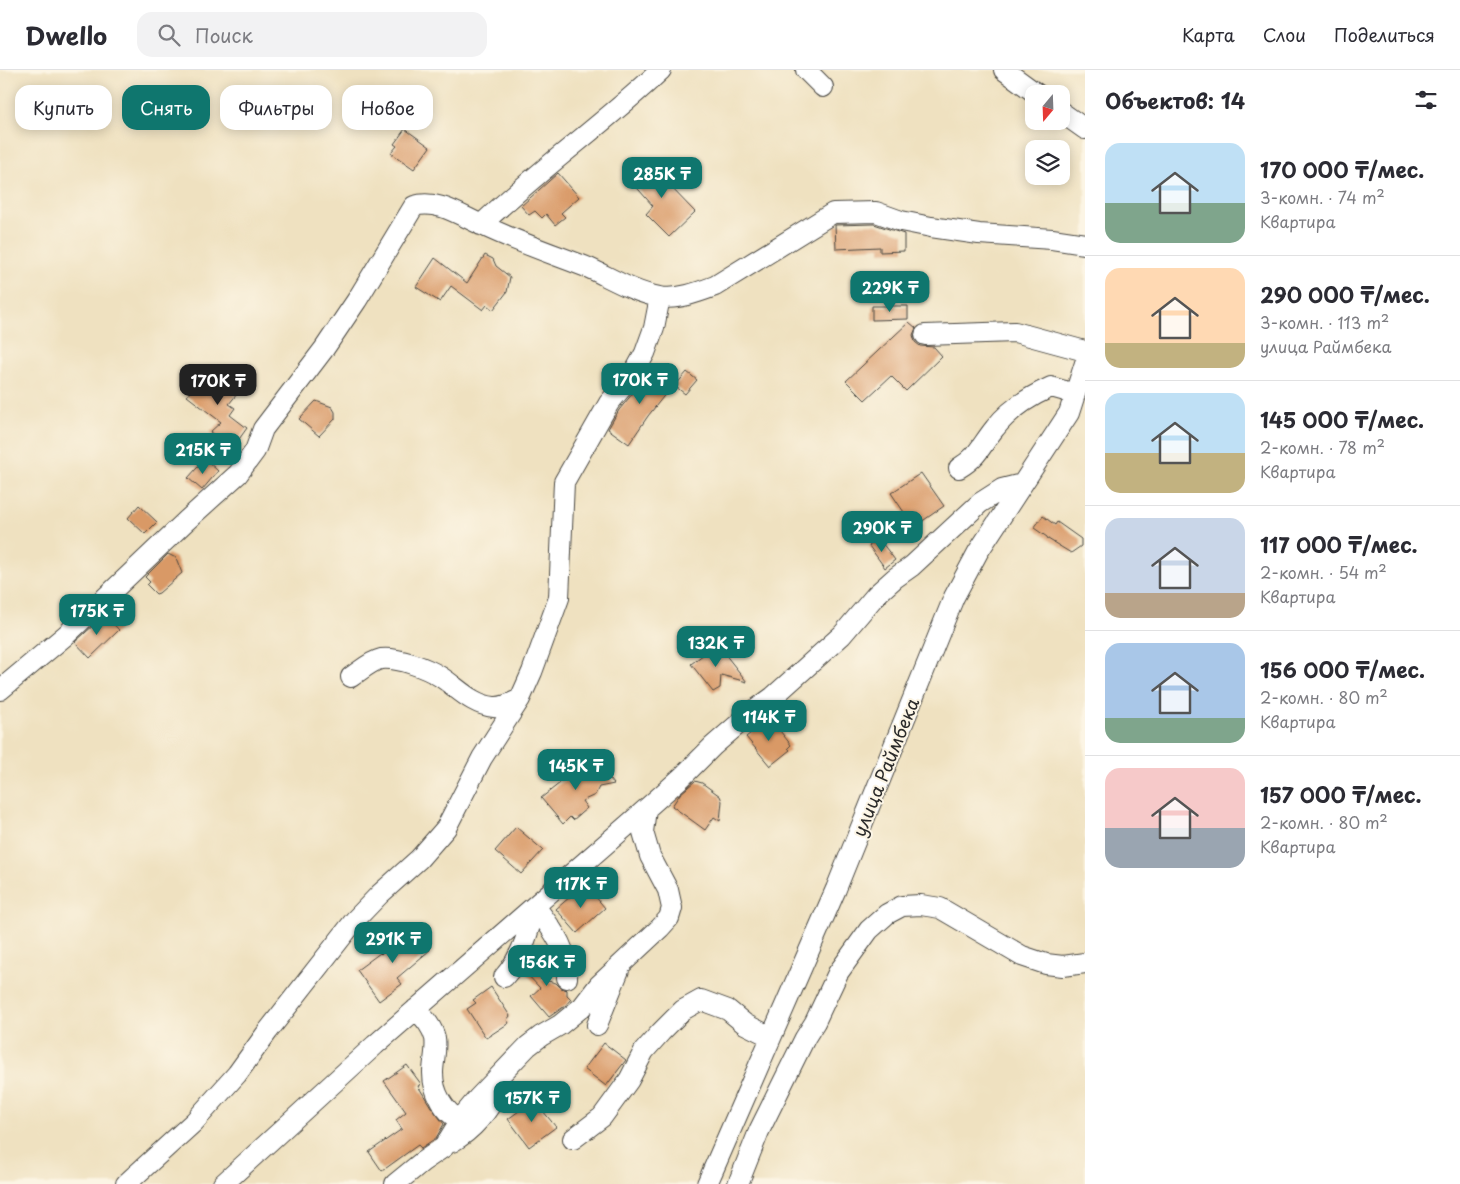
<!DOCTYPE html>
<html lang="ru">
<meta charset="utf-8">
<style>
body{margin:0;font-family:"Playpen Sans",sans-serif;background:#f2f2f3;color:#2b2b33;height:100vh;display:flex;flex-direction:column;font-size:19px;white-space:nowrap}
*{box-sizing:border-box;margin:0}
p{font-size:16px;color:#7c7c81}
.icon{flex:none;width:28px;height:28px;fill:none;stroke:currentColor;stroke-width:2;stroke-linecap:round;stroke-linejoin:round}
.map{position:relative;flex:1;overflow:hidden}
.details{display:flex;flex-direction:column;background:#fff;width:375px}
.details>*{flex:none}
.banner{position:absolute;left:15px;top:15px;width:475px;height:45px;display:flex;gap:10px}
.needle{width:32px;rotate:199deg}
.fabs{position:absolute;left:1025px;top:15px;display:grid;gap:10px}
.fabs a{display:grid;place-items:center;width:45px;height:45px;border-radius:10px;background:#fff;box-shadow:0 2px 12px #0003;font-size:25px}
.price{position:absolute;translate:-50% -42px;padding:0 11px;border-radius:10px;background:#0f766e;color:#fff;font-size:16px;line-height:32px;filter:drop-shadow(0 1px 2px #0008)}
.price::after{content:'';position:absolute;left:50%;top:30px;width:15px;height:11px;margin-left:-8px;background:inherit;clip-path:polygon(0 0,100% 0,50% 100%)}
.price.current{background:#222;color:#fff}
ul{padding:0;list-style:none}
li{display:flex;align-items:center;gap:15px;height:125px;padding:0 20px}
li+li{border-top:1px solid #e1e1e2}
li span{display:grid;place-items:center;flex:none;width:140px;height:100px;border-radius:15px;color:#555}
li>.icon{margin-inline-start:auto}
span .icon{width:60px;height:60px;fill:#fffc;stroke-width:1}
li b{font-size:21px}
h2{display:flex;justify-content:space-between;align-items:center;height:60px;padding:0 20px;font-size:21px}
.pill{padding:0 18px;border-radius:15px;background:#fff;box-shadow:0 2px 12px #0003;font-size:18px;line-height:45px}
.pill.current{background:#0f766e;color:#fff}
header{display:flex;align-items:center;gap:30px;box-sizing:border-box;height:70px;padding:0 25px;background:#fff;border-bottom:1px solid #e1e1e2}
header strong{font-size:24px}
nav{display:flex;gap:28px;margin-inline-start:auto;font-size:18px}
.search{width:350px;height:45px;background:#f2f2f3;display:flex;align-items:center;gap:12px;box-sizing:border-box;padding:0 18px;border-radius:15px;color:#7c7c81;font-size:19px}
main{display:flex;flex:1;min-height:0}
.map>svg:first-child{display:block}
.building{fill:#d99966}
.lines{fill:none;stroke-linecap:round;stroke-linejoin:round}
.minor-casing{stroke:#484641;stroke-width:22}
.minor{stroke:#fff;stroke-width:20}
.labels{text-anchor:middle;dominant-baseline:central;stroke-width:4;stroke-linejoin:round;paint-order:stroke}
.street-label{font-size:18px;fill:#2b2b2b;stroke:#fcf5e5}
</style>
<header>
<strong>Dwello</strong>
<div class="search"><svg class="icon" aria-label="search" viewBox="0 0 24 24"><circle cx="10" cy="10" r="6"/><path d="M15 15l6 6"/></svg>Поиск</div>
<nav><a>Карта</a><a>Слои</a><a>Поделиться</a></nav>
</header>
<main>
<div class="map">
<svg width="1085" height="1114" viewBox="0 0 1085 1114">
<rect width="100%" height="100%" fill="#fcf5e5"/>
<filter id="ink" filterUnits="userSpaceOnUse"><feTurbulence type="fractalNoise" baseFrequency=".02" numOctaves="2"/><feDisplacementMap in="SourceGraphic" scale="10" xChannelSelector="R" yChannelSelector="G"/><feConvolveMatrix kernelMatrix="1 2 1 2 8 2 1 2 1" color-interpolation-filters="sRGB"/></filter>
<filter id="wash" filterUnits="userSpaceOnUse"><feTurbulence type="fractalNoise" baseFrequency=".0096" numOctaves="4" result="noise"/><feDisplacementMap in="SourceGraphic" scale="20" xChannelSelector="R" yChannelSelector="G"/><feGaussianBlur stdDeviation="1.12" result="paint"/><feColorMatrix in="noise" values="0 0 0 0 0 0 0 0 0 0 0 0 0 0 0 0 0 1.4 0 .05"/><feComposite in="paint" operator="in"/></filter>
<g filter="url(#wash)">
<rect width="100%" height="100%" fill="#efe1c0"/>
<g id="blocks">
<path class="building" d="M 405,59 L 430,77 L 414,99 L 391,83 L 397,76 L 394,74 Z
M 630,90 L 658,98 L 669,111 L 667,113 L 695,142 L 669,167 L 646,144 L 653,136 L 632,112 L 641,104 Z
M 558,103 L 579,127 L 561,143 L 565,147 L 555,155 L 546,144 L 542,148 L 535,141 L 529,145 L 521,136 Z
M 874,154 L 904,164 L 904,181 L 880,182 L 880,177 L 836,179 L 835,155 Z
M 485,185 L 493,189 L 496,196 L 510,207 L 507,222 L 493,240 L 487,235 L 483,240 L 451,216 L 440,232 L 416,217 L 435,188 L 467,213 Z
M 872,236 L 908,236 L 908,249 L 872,250 Z
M 909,252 L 916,258 L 913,265 L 915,272 L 920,276 L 934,277 L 942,286 L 906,321 L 891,306 L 865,330 L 846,311 Z
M 208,298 L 226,311 L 229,318 L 237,324 L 229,334 L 235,338 L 230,345 L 247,358 L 232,379 L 210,362 L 221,352 L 187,326 Z
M 650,298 L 658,304 L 660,301 L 674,313 L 648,346 L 629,374 L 608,359 L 619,340 L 643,311 Z
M 687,302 L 697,310 L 685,324 L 675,316 Z
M 316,331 L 332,337 L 335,342 L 335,349 L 319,366 L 299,349 Z
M 205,389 L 218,401 L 202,420 L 188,408 Z
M 921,403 L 944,436 L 914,457 L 891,423 Z
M 139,435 L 157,452 L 145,464 L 128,448 Z
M 1043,446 L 1055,455 L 1057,452 L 1081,469 L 1081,476 L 1071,483 L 1048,469 L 1047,467 L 1034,458 Z
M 879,469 L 895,490 L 885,498 L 869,476 Z
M 168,484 L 176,488 L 182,503 L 159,523 L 156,524 L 147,515 L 150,512 L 145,507 Z
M 105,545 L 119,560 L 90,588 L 75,572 Z
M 717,574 L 747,612 L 721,605 L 720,618 L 713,622 L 691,594 Z
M 770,648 L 791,675 L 788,678 L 790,680 L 770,696 L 746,667 Z
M 593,687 L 614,714 L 599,717 L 595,725 L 582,731 L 587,738 L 573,750 L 570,747 L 563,754 L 541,728 Z
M 695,711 L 702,713 L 720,726 L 722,731 L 720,751 L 714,747 L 705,760 L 672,736 L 680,724 Z
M 516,757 L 543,780 L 521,804 L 495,781 Z
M 585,814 L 605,838 L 577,863 L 556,839 Z
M 411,858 L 430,880 L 397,908 L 402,914 L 379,931 L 357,900 L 380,883 L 381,884 Z
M 548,882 L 553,888 L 555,896 L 540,909 L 556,913 L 561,918 L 567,920 L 567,925 L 571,929 L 565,936 L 549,947 L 531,926 L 540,918 L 525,902 Z
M 491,917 L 510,946 L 507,950 L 509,953 L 486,968 L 467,939 L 476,933 L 473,930 Z
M 604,973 L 626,990 L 606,1016 L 584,999 Z
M 407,995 L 421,1014 L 418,1016 L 431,1037 L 444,1054 L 436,1068 L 421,1078 L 418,1075 L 382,1101 L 369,1082 L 402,1059 L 396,1050 L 406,1042 L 384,1011 Z
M 534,1030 L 556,1057 L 529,1077 L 508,1049 Z"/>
</g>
</g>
<g filter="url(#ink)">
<use href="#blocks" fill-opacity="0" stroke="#484641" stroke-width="1"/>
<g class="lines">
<defs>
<path id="minor" d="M 806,0 L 823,17
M 1004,0 L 1037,24
M 1061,42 L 1085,59
M 481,155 C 538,100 604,54 661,0
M 925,265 L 1015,262 L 1085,281
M 959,398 C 979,386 981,375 995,358 C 1009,340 1031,326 1051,317 L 1065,321 L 1074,327
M 351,607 C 360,601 371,591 381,589 C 398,587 427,598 441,607 C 458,618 472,635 494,637 C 503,638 512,633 520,629
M 0,620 L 66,565 L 186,451 L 238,404 L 255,381 L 263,359 L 324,279 L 357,230 L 414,136 C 438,129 461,146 482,155 C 517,172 553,184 589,198 C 611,208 635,223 660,227 C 678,230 699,222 715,216 L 833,143 L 876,142 L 901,151 L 931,157 L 979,164 L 1052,169 L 1085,174
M 535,836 C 551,858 569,879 567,908
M 504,907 C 522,887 529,861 535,836
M 416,939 C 424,948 432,956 435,968 C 437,979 433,992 433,1003 C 433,1023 444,1041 460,1051
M 597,955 L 619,900
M 573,1069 L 602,1047 L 629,1010 L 644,981 L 661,962 L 683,940 L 701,930 L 728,940 L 745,954 L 771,967
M 452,1072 C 475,1059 490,1039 501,1016
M 126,1114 L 194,1052 L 237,1004 L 268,961 L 355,850 L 380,824 L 419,789 L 446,758 L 482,688 L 520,629 L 532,602 L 559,528 L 564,412 L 609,333 L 634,303 L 645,283 L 654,258 L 660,227
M 223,1114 L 375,975 L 646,739 L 682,707 L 713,676 L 751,643 L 773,627 L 842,565 L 876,525 L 895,508 L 912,496 L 980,433 L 1002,419 L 1022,414
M 395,1114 L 422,1092 L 444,1077 L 463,1046 L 478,1028 L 528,976 L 541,966 L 560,955 L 582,937 L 599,915 L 660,858 L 669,848 L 672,838 L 668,820 L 650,786 L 643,762 L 646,739
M 707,1114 L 836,819 L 954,527 L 978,482 L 1069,343 L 1085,293
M 738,1114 L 759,1061 L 805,968 L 815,952 L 838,903 L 869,860 L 887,844 L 902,836 L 921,835 L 940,838 L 1022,886 L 1046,894 L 1063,896 L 1085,893"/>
</defs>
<use href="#minor" class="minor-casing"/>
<use href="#minor" class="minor"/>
</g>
</g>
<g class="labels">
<g class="street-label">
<text transform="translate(885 697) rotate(-68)">улица Раймбека</text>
</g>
</g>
</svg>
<div class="fabs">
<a><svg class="needle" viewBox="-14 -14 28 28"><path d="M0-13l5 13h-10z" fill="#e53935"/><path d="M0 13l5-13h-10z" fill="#7c7c81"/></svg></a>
<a><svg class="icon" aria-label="layers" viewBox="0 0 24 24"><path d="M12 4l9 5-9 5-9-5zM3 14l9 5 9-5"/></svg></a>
</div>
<b class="price" style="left:662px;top:129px">285K ₸</b>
<b class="price" style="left:890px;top:243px">229K ₸</b>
<b class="price" style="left:640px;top:335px">170K ₸</b>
<b class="price current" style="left:218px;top:336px">170K ₸</b>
<b class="price" style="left:203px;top:405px">215K ₸</b>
<b class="price" style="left:882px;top:483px">290K ₸</b>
<b class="price" style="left:97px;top:566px">175K ₸</b>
<b class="price" style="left:716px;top:598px">132K ₸</b>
<b class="price" style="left:769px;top:672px">114K ₸</b>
<b class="price" style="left:576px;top:721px">145K ₸</b>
<b class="price" style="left:581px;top:839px">117K ₸</b>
<b class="price" style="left:393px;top:894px">291K ₸</b>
<b class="price" style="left:547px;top:917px">156K ₸</b>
<b class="price" style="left:532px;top:1053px">157K ₸</b>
<div class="banner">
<a class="pill">Купить</a>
<a class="pill current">Снять</a>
<a class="pill">Фильтры</a>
<a class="pill">Новое</a>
</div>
</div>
<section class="details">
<h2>Объектов: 14<svg class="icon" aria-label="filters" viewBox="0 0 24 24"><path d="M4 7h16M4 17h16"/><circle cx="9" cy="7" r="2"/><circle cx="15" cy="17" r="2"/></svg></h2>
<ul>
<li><span style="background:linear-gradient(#bfe0f5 60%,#7fa58c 0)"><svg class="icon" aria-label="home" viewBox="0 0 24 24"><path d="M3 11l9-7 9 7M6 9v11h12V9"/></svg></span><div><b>170 000 ₸/мес.</b><p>3-комн. · 74 m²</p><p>Квартира</p></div></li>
<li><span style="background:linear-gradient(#ffd9b3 75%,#c2b280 0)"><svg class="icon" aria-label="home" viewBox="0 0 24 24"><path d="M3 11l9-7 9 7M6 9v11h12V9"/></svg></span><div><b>290 000 ₸/мес.</b><p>3-комн. · 113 m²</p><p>улица Раймбека</p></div></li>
<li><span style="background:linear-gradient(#bfe0f5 60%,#c2b280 0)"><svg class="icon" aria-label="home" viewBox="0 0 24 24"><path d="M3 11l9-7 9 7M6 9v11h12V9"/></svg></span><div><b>145 000 ₸/мес.</b><p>2-комн. · 78 m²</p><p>Квартира</p></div></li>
<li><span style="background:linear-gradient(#c9d6e8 75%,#b9a48a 0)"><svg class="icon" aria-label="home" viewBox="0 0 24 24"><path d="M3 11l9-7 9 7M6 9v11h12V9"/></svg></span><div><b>117 000 ₸/мес.</b><p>2-комн. · 54 m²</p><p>Квартира</p></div></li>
<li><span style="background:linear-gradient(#a9c7e8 75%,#7fa58c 0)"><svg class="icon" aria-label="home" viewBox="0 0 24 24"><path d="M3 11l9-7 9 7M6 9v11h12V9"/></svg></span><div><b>156 000 ₸/мес.</b><p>2-комн. · 80 m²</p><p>Квартира</p></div></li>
<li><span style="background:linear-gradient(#f6c9c9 60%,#9aa5b1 0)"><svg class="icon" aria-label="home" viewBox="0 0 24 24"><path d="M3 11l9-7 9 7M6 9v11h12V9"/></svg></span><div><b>157 000 ₸/мес.</b><p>2-комн. · 80 m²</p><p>Квартира</p></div></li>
</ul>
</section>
</main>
